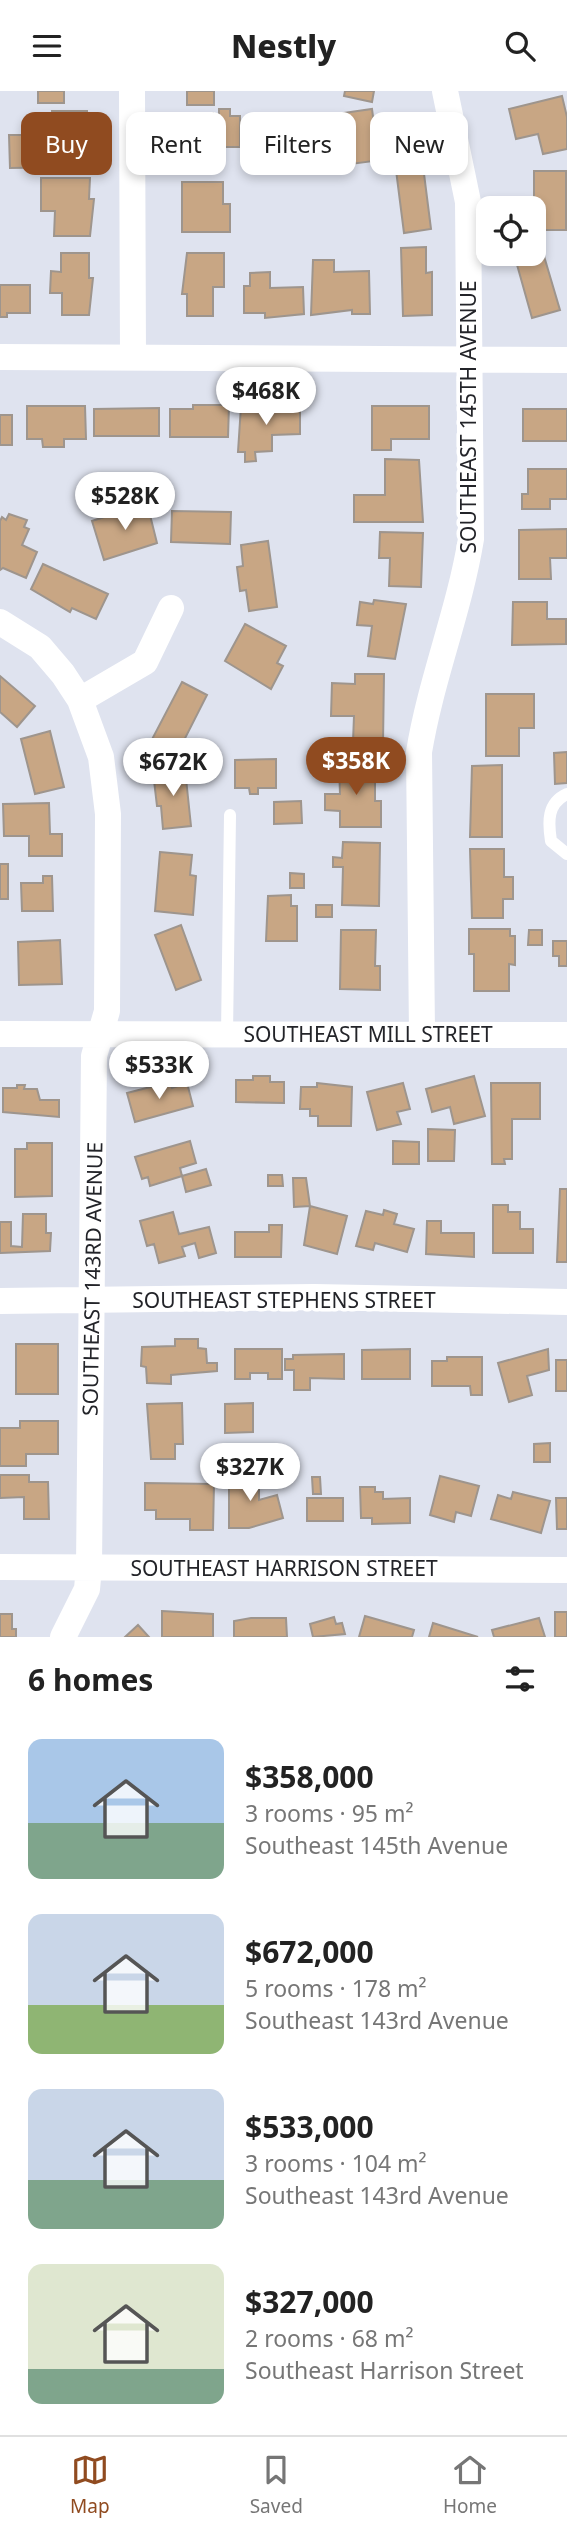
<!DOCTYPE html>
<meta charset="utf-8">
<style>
body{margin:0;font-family:"Noto Sans",sans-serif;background:#f2f2f2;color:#222;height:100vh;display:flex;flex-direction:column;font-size:26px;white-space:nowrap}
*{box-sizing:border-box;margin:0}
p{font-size:23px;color:#767676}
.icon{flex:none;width:38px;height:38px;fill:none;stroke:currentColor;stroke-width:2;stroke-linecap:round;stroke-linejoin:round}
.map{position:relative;height:1546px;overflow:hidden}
.panel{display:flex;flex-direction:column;background:#fff;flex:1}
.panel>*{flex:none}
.banner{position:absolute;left:21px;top:21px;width:525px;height:63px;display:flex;gap:14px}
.controls{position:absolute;left:476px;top:105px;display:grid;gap:14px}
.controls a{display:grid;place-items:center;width:70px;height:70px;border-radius:14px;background:#fff;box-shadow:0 4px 10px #0003;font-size:35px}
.price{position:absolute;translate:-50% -60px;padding:0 16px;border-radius:24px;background:#fff;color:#222;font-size:23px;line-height:46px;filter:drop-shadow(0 2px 4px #0008)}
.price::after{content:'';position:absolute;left:50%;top:42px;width:21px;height:16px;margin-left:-10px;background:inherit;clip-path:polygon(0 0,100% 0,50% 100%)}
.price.current{background:#904b20;color:#fff}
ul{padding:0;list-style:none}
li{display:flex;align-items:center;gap:21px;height:175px;padding:0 28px}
li span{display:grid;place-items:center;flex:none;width:196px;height:140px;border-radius:14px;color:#555}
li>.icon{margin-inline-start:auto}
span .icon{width:84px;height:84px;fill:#fffc;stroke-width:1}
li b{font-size:30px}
h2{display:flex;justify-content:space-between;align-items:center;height:84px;padding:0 28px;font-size:30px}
.pill{padding:0 24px;border-radius:14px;background:#fff;box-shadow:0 4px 10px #0003;font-size:24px;line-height:63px}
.pill.current{background:#904b20;color:#fff}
header{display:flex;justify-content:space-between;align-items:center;height:91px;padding:0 28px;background:#fff;font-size:32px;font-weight:800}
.dock{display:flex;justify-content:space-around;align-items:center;height:98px;border-top:2px solid #e0e0e0;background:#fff;font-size:19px;color:#767676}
.dock a{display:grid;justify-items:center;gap:4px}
.dock .current{color:#904b20}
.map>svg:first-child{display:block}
.building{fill:#c8a684;stroke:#9e958d;stroke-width:2}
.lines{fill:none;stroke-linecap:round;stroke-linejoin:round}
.lane{stroke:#fff;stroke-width:12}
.street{stroke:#fff;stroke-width:26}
.labels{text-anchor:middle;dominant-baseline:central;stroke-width:7;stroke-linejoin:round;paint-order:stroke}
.street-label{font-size:21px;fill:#232429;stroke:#fff}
</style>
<header><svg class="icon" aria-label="menu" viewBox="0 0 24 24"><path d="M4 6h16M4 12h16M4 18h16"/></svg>Nestly<svg class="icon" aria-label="search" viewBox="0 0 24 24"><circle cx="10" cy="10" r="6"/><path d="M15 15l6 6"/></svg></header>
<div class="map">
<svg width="567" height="1546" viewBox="0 0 567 1546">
<rect width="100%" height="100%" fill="#dfe3ef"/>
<path class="building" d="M 38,0 L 64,0 L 64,12 L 38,12 Z
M 187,0 L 214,0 L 214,14 L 187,14 Z
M 345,0 L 374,0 L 372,11 L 344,5 Z
M 562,5 L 567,26 L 567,58 L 543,63 L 538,43 L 516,48 L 509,18 Z
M 219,18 L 230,18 L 230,25 L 240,25 L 240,56 L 215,56 L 215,77 L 187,77 L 187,55 L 180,55 L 180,35 L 188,35 L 188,22 L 213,22 L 213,27 L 219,27 Z
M 372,18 L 375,41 L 399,37 L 404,66 L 351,73 L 343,22 Z
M 52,20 L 87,20 L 88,46 L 74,46 L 74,76 L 10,77 L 9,44 L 38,44 L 38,29 L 53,29 Z
M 423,75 L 431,138 L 404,142 L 396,79 Z
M 534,80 L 566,80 L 566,139 L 534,139 Z
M 41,87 L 90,87 L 89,108 L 94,108 L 90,145 L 54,145 L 55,120 L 41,120 Z
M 182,91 L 223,91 L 223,113 L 230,113 L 230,141 L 182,141 Z
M 541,155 L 560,219 L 532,227 L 514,163 L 534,163 L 534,157 Z
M 426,156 L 426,182 L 432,181 L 432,224 L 403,225 L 401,157 Z
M 61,162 L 89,162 L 89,187 L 93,187 L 89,224 L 62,224 L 62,202 L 50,202 L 51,180 L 61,181 Z
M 187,162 L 224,162 L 224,196 L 213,196 L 213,225 L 187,225 L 187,203 L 182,203 Z
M 313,169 L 334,169 L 334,181 L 369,180 L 370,223 L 352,223 L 352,219 L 311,224 Z
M 270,181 L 270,197 L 303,196 L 304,223 L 265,227 L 265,222 L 244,222 L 244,195 L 250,195 L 250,182 Z
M 0,194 L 30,194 L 30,222 L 7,222 L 7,226 L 0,226 Z
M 193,314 L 229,314 L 228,346 L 170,346 L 170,318 L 193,318 Z
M 27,315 L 85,315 L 86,348 L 64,348 L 64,356 L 43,356 L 42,348 L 27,348 Z
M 241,315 L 300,315 L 300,343 L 272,344 L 272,360 L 255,361 L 256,370 L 245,371 L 245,361 L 238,361 Z
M 372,315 L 429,315 L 429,348 L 391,348 L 391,359 L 372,359 Z
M 159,317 L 159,345 L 94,345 L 94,318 Z
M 523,318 L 567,318 L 567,350 L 523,350 Z
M 0,324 L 12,324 L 12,354 L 0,354 Z
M 385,368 L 419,369 L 423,431 L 354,431 L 354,404 L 385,404 Z
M 528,378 L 567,378 L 567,408 L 550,408 L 550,418 L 522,418 L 522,403 L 528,403 Z
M 147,412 L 157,452 L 104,469 L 92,430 Z
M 172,420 L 231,421 L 230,453 L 171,451 Z
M 9,423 L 27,429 L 24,436 L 29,438 L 22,454 L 37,461 L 26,487 L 3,477 L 0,479 L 0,430 L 2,426 L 6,429 Z
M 567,438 L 567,467 L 550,467 L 551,488 L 519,488 L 519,439 Z
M 380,441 L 423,442 L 421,496 L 389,495 L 390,467 L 379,467 Z
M 268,450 L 277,516 L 249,520 L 246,499 L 240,500 L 237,476 L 243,475 L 241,454 Z
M 43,473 L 108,503 L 96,528 L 72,517 L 70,521 L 31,498 Z
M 374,509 L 406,513 L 395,568 L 368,565 L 372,535 L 357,534 L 360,511 L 373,513 Z
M 513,511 L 547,511 L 547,528 L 566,528 L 566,553 L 512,554 Z
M 245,533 L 286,555 L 277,572 L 283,575 L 271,598 L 225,570 Z
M 355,583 L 384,583 L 383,652 L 353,651 L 354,625 L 331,625 L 332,592 L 355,593 Z
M 0,585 L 35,615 L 17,636 L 0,621 Z
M 182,591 L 207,604 L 174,669 L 148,656 Z
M 486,603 L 534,603 L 534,637 L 519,637 L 519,665 L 486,665 Z
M 50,640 L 64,696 L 35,703 L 21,648 Z
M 567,661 L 567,692 L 555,693 L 554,662 Z
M 276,668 L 276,697 L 258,697 L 258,703 L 250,703 L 249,697 L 235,697 L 235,669 Z
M 375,673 L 375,710 L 381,710 L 381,736 L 340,736 L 340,720 L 325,719 L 325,703 L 340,703 L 339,674 Z
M 502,674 L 502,746 L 470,746 L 472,675 Z
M 185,678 L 191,735 L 163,738 L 161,715 L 157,715 L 153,681 Z
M 301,710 L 302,732 L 274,733 L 274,711 Z
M 49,712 L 50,743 L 62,743 L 62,765 L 29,765 L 29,745 L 4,745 L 3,713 Z
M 343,751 L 380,752 L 379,815 L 342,814 L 343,776 L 333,776 L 333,766 L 342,767 Z
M 470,758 L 504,758 L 504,786 L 513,786 L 513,808 L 503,808 L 503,827 L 472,827 Z
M 160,761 L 192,764 L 190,784 L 196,785 L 193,824 L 155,820 Z
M 0,773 L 8,773 L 8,808 L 0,808 Z
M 290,782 L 304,783 L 304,797 L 290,797 Z
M 43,785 L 52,785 L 53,820 L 22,820 L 21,792 L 43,792 Z
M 291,804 L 291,815 L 297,815 L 297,850 L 266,850 L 268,805 Z
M 316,814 L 332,814 L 332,826 L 316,826 Z
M 181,834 L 201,889 L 176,899 L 155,844 Z
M 469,838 L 510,838 L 510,845 L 515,845 L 515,874 L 509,873 L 509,900 L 474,900 L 474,863 L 469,863 Z
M 341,839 L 376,839 L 375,875 L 380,875 L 380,899 L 340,898 Z
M 529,839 L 542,839 L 542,854 L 528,854 Z
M 60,849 L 62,893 L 19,894 L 18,851 Z
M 553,850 L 567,850 L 567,875 L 559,875 L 559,865 L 553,865 Z
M 253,985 L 270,985 L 270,991 L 284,991 L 284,1012 L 236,1011 L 236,989 L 253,989 Z
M 474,985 L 485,1025 L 454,1033 L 450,1016 L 432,1021 L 426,998 Z
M 170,991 L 172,997 L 187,992 L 193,1015 L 135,1031 L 127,1002 Z
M 317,992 L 352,996 L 351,1035 L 318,1035 L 318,1025 L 310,1025 L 310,1018 L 300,1018 L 301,996 L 317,996 Z
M 403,992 L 410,1018 L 397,1021 L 401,1033 L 377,1039 L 367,1001 Z
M 491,992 L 540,992 L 540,1028 L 512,1028 L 512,1068 L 504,1068 L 505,1073 L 492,1073 Z
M 17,994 L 25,994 L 24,998 L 37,998 L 40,1009 L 59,1009 L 59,1026 L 3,1021 L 3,997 L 17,997 Z
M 428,1038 L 455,1039 L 454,1070 L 428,1070 Z
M 190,1050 L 196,1072 L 180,1077 L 182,1085 L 150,1095 L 148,1086 L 142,1088 L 135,1066 Z
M 393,1050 L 419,1051 L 419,1073 L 393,1073 Z
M 27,1052 L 52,1052 L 52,1105 L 15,1106 L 15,1058 L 27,1058 Z
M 206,1078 L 211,1094 L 186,1101 L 182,1085 Z
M 268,1084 L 282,1084 L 283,1095 L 268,1095 Z
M 293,1087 L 306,1087 L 310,1115 L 294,1116 Z
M 560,1098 L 567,1098 L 567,1171 L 557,1171 Z
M 493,1114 L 508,1114 L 508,1121 L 520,1121 L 520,1138 L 533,1138 L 533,1162 L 493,1162 Z
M 310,1115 L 347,1125 L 337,1163 L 304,1154 Z
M 384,1119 L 397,1123 L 394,1133 L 414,1138 L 407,1161 L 375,1152 L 373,1159 L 356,1155 L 366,1120 L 383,1124 Z
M 173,1121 L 179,1143 L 209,1136 L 216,1162 L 199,1167 L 195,1152 L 182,1156 L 185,1165 L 159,1172 L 154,1153 L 147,1155 L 140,1130 Z
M 23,1123 L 46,1123 L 46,1142 L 51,1142 L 50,1160 L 0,1162 L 0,1131 L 11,1131 L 11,1155 L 22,1156 Z
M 427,1130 L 441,1130 L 441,1142 L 474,1142 L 474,1166 L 426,1163 Z
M 269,1134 L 282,1134 L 281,1166 L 235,1166 L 235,1141 L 269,1141 Z
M 175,1248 L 198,1248 L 198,1257 L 206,1258 L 207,1272 L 217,1272 L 217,1280 L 171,1284 L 171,1293 L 147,1292 L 146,1276 L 141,1275 L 142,1256 L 175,1255 Z
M 16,1253 L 58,1253 L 58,1303 L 16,1303 Z
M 235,1258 L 282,1258 L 282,1288 L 268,1288 L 268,1282 L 250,1282 L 250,1288 L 235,1288 Z
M 410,1258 L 410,1288 L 362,1288 L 362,1259 Z
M 548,1258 L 549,1279 L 527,1285 L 532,1304 L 509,1311 L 498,1272 Z
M 344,1263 L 344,1288 L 310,1287 L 310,1299 L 294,1299 L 294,1279 L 285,1279 L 285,1268 L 293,1268 L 293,1264 Z
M 447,1266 L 482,1266 L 482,1304 L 471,1304 L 470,1295 L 432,1295 L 432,1270 L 447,1270 Z
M 556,1269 L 567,1269 L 567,1300 L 556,1300 Z
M 182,1312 L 183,1353 L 175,1353 L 175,1368 L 151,1368 L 147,1313 Z
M 253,1312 L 253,1341 L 225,1342 L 225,1313 Z
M 20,1330 L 58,1330 L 58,1363 L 26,1363 L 26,1375 L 0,1375 L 0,1337 L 20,1337 Z
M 550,1352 L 550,1371 L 534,1371 L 534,1353 Z
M 229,1383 L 259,1383 L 259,1409 L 277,1404 L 283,1427 L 249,1437 L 229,1437 Z
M 0,1384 L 29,1384 L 29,1391 L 48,1391 L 49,1428 L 24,1428 L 24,1406 L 0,1407 Z
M 440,1385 L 479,1395 L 471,1425 L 456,1421 L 454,1431 L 430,1424 Z
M 312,1386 L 320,1386 L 321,1403 L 313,1403 Z
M 145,1392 L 214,1393 L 213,1439 L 190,1439 L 190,1428 L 156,1428 L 156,1419 L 145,1419 Z
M 360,1396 L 375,1396 L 375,1401 L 383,1401 L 383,1408 L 410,1407 L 410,1432 L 372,1433 L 372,1427 L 361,1427 Z
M 513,1401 L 550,1410 L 541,1442 L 491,1428 L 498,1404 L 511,1408 Z
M 307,1407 L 343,1407 L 343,1430 L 307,1430 Z
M 556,1407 L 567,1407 L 567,1438 L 557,1438 Z
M 162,1520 L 213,1523 L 213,1546 L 162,1546 Z
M 555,1521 L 567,1521 L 567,1546 L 555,1546 Z
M 0,1523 L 12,1523 L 12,1538 L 16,1538 L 16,1546 L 0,1546 Z
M 365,1525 L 414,1539 L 412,1546 L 359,1546 Z
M 334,1526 L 336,1533 L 342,1532 L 345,1543 L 313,1546 L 310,1533 Z
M 251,1527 L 286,1527 L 287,1546 L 234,1546 L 234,1530 Z
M 539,1527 L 545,1546 L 494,1546 L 492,1539 Z
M 433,1532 L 478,1546 L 429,1546 Z
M 138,1534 L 149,1546 L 125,1546 Z"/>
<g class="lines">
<path class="lane" d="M 567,703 C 547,712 548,731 551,750 L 567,763
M 227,943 L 230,724"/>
<path class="street" d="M 132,0 L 133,266
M 0,266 L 567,269
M 0,531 L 40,556 L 63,583 L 80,609 L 101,666 L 108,723 L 107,920 L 94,965 L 89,1476 L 87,1498 L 63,1546
M 80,609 L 145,571 L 171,517
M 422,942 L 419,661 C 431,588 459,521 471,448 L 468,111 L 445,0
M 0,943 L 567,944
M 0,1210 L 314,1206 L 567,1211
M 0,1476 L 567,1479"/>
</g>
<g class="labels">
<g class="street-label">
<text transform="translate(468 326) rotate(-90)">SOUTHEAST 145TH AVENUE</text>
<text x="368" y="943">SOUTHEAST MILL STREET</text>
<text transform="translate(92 1188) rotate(-89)">SOUTHEAST 143RD AVENUE</text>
<text x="284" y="1209">SOUTHEAST STEPHENS STREET</text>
<text x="284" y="1477">SOUTHEAST HARRISON STREET</text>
</g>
</g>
</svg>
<div class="controls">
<a><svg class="icon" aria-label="locate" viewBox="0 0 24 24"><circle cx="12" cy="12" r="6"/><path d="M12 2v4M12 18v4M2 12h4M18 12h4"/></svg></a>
</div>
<b class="price" style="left:266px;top:336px">$468K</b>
<b class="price" style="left:125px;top:441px">$528K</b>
<b class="price current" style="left:356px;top:706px">$358K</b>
<b class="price" style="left:173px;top:707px">$672K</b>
<b class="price" style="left:159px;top:1010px">$533K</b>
<b class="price" style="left:250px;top:1412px">$327K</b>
<div class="banner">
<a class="pill current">Buy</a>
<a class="pill">Rent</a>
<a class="pill">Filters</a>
<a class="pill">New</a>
</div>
</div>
<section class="panel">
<h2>6 homes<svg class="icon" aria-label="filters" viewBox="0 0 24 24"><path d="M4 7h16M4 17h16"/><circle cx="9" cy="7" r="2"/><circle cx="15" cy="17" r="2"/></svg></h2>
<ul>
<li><span style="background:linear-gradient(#a9c7e8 60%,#7fa58c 0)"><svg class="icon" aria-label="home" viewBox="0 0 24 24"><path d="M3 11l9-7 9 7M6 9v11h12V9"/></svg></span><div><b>$358,000</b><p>3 rooms · 95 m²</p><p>Southeast 145th Avenue</p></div></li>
<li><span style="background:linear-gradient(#c9d6e8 65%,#8fb573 0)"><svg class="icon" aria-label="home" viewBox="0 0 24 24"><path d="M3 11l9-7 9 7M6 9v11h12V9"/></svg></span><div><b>$672,000</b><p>5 rooms · 178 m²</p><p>Southeast 143rd Avenue</p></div></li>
<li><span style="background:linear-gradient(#c9d6e8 65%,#7fa58c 0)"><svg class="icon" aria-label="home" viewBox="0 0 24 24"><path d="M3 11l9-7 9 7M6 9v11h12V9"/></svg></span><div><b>$533,000</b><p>3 rooms · 104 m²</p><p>Southeast 143rd Avenue</p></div></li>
<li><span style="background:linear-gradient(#dfe7d0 75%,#7fa58c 0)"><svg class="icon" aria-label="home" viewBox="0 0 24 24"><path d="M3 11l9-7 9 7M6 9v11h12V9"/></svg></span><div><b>$327,000</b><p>2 rooms · 68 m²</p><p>Southeast Harrison Street</p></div></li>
</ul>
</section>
<nav class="dock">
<a class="current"><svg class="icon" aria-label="map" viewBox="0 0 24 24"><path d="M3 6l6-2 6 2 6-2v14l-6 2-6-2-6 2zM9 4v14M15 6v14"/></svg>Map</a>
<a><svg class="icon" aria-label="saved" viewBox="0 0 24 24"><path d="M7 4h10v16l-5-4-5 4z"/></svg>Saved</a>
<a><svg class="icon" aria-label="home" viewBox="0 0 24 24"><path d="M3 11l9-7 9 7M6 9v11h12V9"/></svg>Home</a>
</nav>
